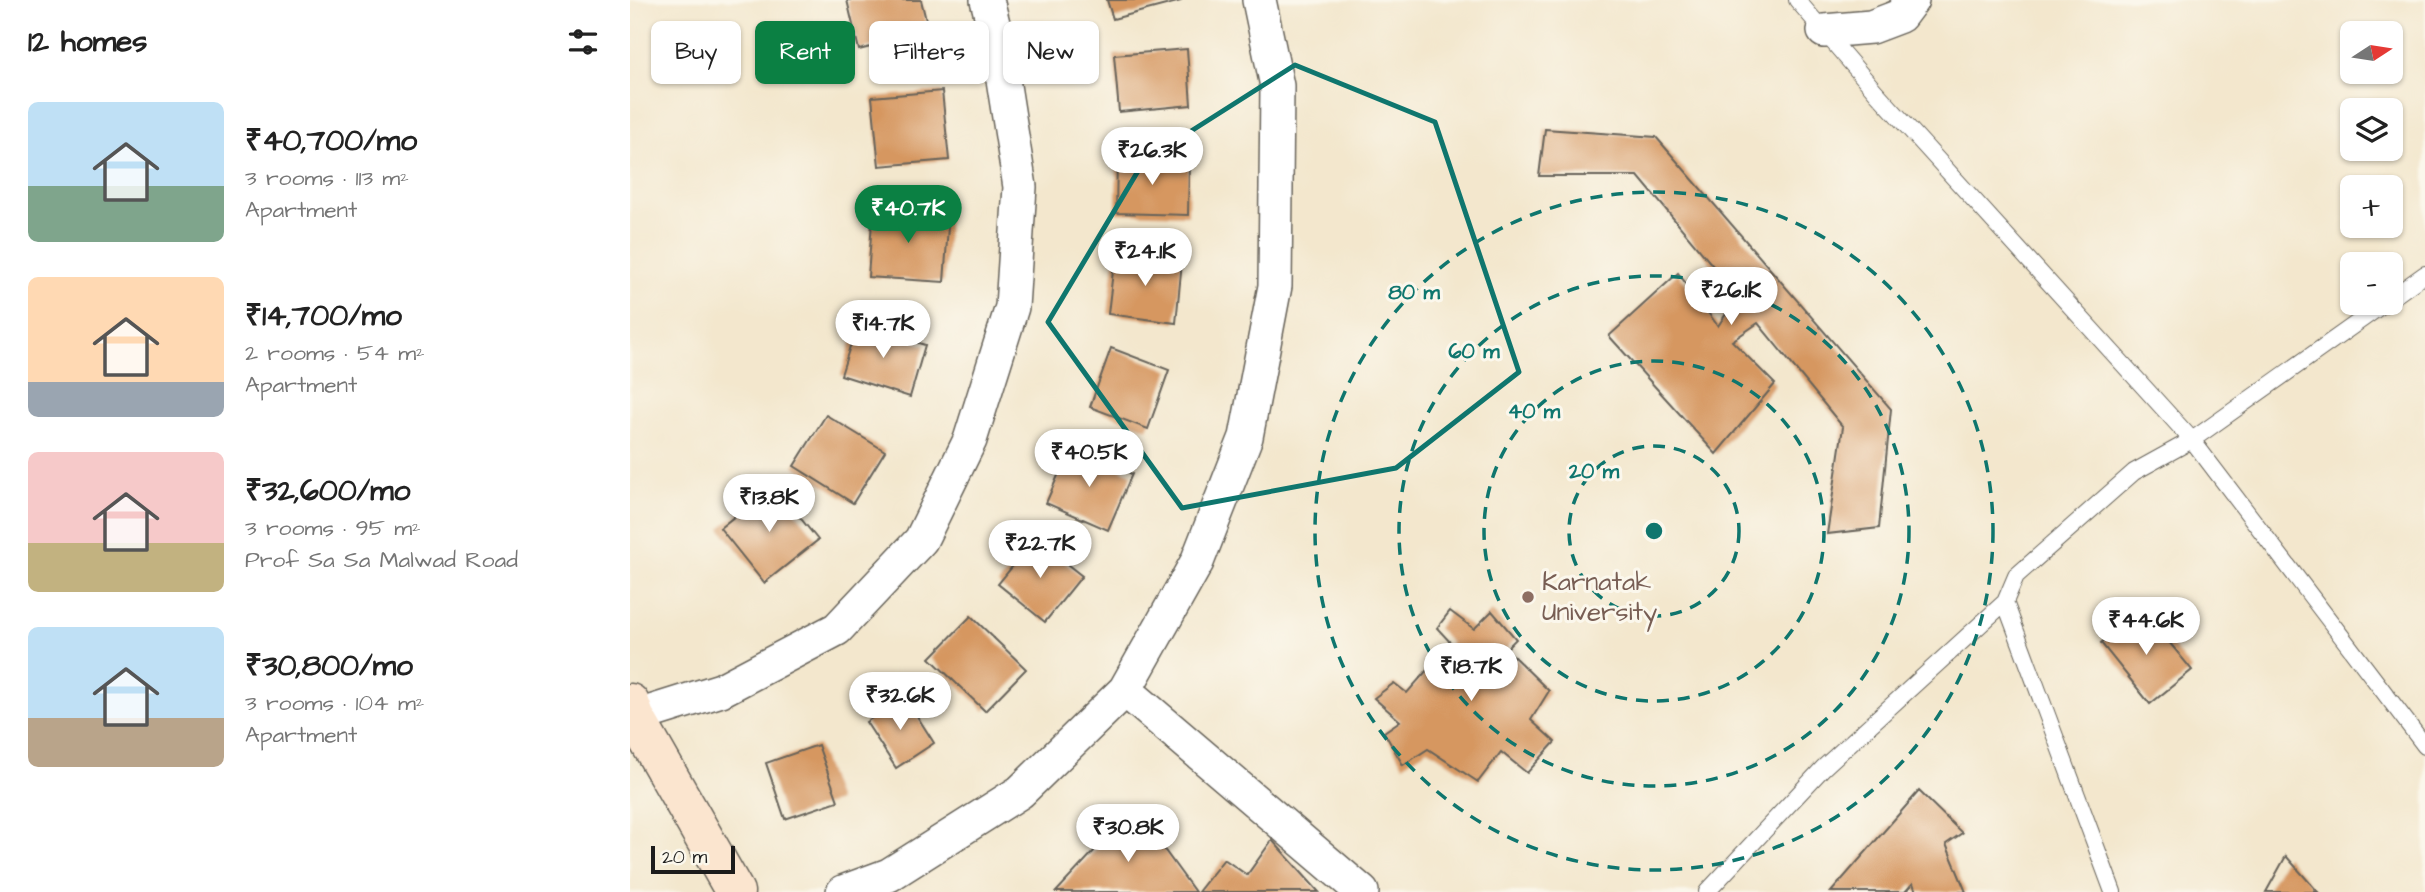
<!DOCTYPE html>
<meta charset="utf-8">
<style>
body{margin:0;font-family:"Architects Daughter",sans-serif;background:#f6f6f6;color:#222;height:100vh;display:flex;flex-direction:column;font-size:26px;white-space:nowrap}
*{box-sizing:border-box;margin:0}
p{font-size:23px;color:#767676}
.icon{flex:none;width:38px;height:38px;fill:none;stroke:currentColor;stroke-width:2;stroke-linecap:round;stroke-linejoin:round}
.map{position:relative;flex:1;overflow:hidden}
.sheet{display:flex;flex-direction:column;background:#fff;width:630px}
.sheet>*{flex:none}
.top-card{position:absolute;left:21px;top:21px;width:665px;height:63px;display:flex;gap:14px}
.needle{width:46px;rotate:78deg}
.controls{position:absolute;left:1710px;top:21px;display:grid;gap:14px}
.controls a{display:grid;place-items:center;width:63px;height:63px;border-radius:10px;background:#fff;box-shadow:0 2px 5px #0004;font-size:35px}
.scale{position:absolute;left:21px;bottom:18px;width:84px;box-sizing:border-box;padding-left:7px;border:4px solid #1c1c1c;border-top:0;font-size:19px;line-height:24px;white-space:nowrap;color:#1c1c1c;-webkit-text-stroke:5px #fbf7ec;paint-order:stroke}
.price{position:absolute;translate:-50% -60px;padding:0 16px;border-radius:24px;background:#fff;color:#222;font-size:23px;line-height:46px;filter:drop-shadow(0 2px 4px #0008)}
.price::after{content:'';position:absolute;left:50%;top:42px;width:21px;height:16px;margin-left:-10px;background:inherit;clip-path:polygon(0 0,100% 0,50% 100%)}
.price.on{background:#0b8043;color:#fff}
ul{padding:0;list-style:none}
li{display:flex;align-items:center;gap:21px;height:175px;padding:0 28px}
li span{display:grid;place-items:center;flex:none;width:196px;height:140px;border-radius:10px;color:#555}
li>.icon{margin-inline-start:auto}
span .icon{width:84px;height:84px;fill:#fffc;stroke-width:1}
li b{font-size:30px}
h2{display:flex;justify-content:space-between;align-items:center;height:84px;padding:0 28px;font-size:30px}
.pill{padding:0 24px;border-radius:10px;background:#fff;box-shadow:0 2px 5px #0004;font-size:24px;line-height:63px}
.pill.on{background:#0b8043;color:#fff}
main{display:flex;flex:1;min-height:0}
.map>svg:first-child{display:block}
.building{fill:#d69760}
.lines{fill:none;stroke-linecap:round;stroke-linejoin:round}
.lane-casing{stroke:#67635a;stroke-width:18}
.street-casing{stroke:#67635a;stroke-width:36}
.secondary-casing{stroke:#67635a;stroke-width:41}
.lane{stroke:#fff;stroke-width:16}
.street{stroke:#fff;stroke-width:33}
.secondary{stroke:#fbe5cf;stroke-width:38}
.marked{fill:none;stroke:#0f766e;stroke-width:5;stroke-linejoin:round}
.ring{fill:none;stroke:#0f766e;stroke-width:3.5;stroke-dasharray:12 9}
.education-dot{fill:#8d6e63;stroke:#fbf7ec;stroke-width:2.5}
.labels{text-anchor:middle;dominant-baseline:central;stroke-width:6;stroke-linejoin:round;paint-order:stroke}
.education-label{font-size:26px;fill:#785e54;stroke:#fbf7ec;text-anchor:start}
.centre{fill:#0f766e;stroke:#fbf7ec;stroke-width:3.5}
.ring-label{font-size:21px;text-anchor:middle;font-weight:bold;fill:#0f766e;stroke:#fbf7ec;stroke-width:6;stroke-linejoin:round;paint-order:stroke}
</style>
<main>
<section class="sheet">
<h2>12 homes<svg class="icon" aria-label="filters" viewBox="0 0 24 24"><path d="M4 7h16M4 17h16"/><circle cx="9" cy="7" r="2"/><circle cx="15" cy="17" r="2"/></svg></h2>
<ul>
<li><span style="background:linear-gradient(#bfe0f5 60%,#7fa58c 0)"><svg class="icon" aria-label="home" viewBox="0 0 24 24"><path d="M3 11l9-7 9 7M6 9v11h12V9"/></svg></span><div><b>₹40,700/mo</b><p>3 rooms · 113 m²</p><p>Apartment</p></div></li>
<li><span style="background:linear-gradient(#ffd9b3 75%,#9aa5b1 0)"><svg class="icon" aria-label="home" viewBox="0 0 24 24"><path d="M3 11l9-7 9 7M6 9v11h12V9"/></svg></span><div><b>₹14,700/mo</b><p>2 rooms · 54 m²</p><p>Apartment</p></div></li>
<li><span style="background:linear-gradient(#f6c9c9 65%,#c2b280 0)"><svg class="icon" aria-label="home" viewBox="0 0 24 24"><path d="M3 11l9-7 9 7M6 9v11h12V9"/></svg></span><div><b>₹32,600/mo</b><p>3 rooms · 95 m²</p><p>Prof Sa Sa Malwad Road</p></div></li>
<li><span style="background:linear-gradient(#bfe0f5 65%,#b9a48a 0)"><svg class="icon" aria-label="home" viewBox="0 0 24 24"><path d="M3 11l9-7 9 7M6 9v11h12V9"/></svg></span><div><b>₹30,800/mo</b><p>3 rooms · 104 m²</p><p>Apartment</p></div></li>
</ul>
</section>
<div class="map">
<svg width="1795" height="892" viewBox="0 0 1795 892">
<rect width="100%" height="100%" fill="#fbf7ec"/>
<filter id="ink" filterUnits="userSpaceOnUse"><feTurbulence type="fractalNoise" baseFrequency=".0143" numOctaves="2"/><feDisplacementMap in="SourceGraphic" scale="14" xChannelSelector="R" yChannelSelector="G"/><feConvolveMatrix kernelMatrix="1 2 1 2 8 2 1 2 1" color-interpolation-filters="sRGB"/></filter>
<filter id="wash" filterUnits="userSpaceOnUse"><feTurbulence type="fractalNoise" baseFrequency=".00686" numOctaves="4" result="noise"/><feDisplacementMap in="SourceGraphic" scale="28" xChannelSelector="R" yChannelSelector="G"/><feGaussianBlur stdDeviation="1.57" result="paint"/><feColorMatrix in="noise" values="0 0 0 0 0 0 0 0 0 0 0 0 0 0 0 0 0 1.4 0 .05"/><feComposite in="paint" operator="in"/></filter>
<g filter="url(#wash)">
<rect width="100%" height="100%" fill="#f3e7cd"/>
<g id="blocks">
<path class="building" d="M 217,0 L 291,0 L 299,32 L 229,50 Z
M 477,0 L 551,0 L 551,1 L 483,19 Z
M 557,49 L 561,105 L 489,112 L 484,55 Z
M 312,91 L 319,160 L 249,166 L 242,97 Z
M 915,129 L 1026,137 L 1261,409 L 1249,528 L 1197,534 L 1213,427 L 1128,323 L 1102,341 L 1145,384 L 1086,454 L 979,336 L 1048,273 L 1088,326 L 1108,296 L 1008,176 L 909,176 Z
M 487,159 L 559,161 L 558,215 L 486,213 Z
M 243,208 L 319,213 L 314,282 L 238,277 Z
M 485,254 L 552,262 L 546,323 L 478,314 Z
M 227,324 L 295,345 L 280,397 L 211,375 Z
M 481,348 L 539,370 L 518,429 L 460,407 Z
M 196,415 L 255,451 L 223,503 L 164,466 Z
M 440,448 L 502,474 L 478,530 L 416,503 Z
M 144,485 L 188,540 L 134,583 L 90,528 Z
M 405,539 L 452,576 L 415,622 L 368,584 Z
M 1512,609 L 1562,670 L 1520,704 L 1471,643 Z
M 820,611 L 844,629 L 862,611 L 886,639 L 876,649 L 919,691 L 901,720 L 925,742 L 897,773 L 871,752 L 848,782 L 798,749 L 773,765 L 754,732 L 770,721 L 744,698 L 764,683 L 777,693 L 821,643 L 807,628 Z
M 341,616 L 396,669 L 355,711 L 300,658 Z
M 275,697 L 304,743 L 266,768 L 236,722 Z
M 188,745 L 208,801 L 155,819 L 136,763 Z
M 1289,791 L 1332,833 L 1316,844 L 1336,892 L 1286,892 L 1283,883 L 1275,892 L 1201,892 Z
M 504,808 L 565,892 L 426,892 Z
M 642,840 L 689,892 L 568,892 L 594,859 L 617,875 Z
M 1656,856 L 1688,892 L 1636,892 Z"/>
</g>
</g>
<g filter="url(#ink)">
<use href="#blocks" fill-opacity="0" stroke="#67635a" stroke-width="2"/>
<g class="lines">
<defs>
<path id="lane" d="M 1167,0 L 1246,92 L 1562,440 L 1795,746
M 1760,299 L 1795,274
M 1375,602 L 1483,892
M 1077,892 L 1193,768 L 1375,602 L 1386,576 L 1504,472 L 1562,440 L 1755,303"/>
<path id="street" d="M 1194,31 L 1241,27 L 1270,16 L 1282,0
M 495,690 L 732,892
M 5,717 L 91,690 L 207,629 L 291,540 L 340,440 L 382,307 L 390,187 L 366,35 L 357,0
M 213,892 L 259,875 L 390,792 L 495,690 L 567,562 L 616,437 L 645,286 L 647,86 L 629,0"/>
<path id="secondary" d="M 0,703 L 5,717 L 105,892"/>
</defs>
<use href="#lane" class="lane-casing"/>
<use href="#street" class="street-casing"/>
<use href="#secondary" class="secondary-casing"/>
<use href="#lane" class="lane"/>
<use href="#street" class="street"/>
<use href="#secondary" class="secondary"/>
</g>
</g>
<path class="marked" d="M 665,65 L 805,122 L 889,372 L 766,468 L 552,508 L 418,322 L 514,161 Z"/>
<g class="ring">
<circle cx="1024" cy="531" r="85"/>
<circle cx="1024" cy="531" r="170"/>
<circle cx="1024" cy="531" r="255"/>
<circle cx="1024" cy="531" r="339"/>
</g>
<circle class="education-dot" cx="898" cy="597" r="7"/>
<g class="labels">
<g class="education-label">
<text x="912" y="582">Karnatak<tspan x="912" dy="30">University</tspan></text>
</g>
</g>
<circle cx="1024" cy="531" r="10" class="centre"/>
<g class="ring-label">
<text x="784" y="299">80 m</text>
<text x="844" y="358">60 m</text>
<text x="904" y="418">40 m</text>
<text x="964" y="478">20 m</text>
</g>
</svg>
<div class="controls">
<a><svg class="needle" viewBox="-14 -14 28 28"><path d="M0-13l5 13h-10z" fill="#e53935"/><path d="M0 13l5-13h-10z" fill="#767676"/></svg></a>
<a><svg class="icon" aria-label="layers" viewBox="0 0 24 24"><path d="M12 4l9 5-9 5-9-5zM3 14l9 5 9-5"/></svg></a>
<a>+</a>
<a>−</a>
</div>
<div class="scale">20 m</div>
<b class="price" style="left:522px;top:187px">₹26.3K</b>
<b class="price on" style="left:278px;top:245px">₹40.7K</b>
<b class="price" style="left:515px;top:288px">₹24.1K</b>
<b class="price" style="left:1101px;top:327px">₹26.1K</b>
<b class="price" style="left:253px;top:360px">₹14.7K</b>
<b class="price" style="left:459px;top:489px">₹40.5K</b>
<b class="price" style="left:139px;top:534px">₹13.8K</b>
<b class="price" style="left:410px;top:580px">₹22.7K</b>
<b class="price" style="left:1516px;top:657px">₹44.6K</b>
<b class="price" style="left:841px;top:703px">₹18.7K</b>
<b class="price" style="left:270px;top:732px">₹32.6K</b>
<b class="price" style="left:498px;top:864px">₹30.8K</b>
<div class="top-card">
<a class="pill">Buy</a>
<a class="pill on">Rent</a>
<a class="pill">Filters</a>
<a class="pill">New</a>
</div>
</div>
</main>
